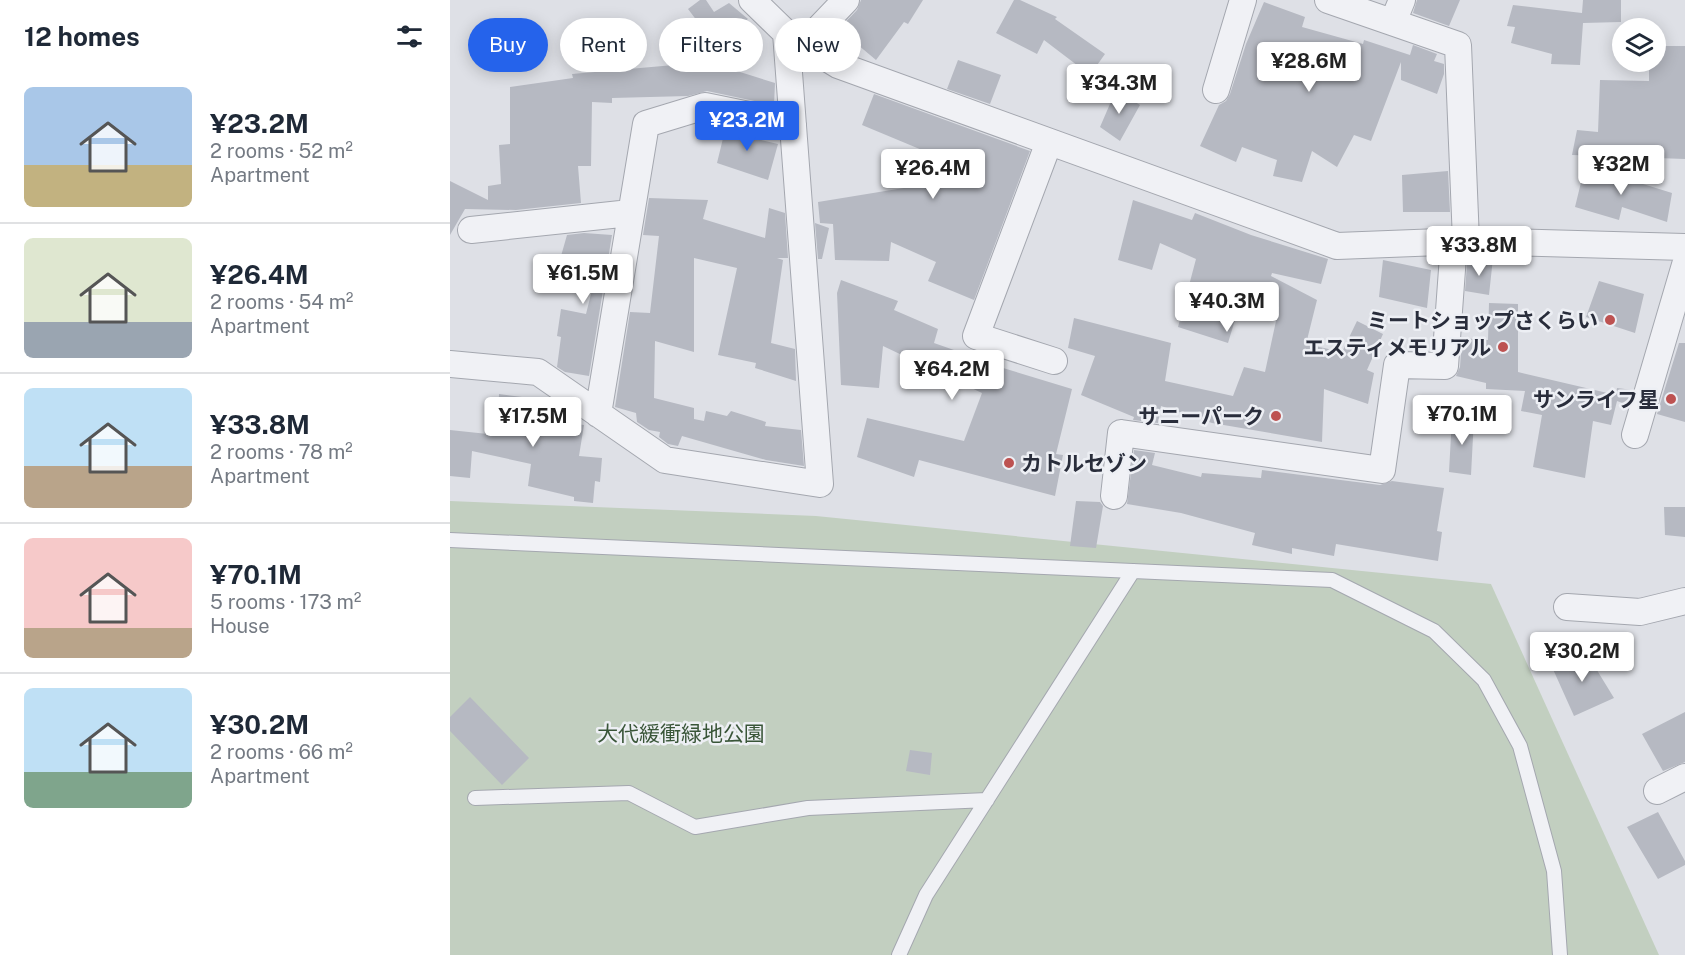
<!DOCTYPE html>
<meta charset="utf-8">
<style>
body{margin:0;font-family:"Public Sans","Noto Sans JP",sans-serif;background:#f2f2f3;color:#1f2937;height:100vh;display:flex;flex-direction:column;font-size:22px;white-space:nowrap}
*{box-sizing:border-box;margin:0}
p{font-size:20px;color:#747a83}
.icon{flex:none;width:33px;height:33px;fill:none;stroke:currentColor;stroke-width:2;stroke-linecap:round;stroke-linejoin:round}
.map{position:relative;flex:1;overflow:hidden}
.panel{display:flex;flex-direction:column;background:#fff;width:450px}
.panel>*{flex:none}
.top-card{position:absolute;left:18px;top:18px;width:570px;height:54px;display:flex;gap:12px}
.fabs{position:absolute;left:1162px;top:18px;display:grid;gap:12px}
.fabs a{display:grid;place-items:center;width:54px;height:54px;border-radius:50%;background:#fff;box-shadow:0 3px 15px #0003;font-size:30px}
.price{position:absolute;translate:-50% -51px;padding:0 14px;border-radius:6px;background:#fff;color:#222;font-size:20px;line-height:39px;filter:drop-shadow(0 2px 3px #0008)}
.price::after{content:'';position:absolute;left:50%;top:36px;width:18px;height:14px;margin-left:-9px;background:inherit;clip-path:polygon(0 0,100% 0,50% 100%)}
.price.current{background:#2563eb;color:#fff}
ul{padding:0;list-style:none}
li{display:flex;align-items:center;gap:18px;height:150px;padding:0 24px}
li+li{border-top:2px solid #e0e1e3}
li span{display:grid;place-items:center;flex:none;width:168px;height:120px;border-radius:9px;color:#555}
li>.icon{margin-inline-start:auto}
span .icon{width:72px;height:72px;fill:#fffc;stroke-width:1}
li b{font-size:26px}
h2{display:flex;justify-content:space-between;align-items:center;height:72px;padding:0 24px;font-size:26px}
.pill{padding:0 21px;border-radius:27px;background:#fff;box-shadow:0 3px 15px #0003;font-size:21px;line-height:54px}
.pill.current{background:#2563eb;color:#fff}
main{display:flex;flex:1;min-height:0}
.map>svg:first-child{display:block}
.green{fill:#c2cfc0}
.building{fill:#b6b9c2}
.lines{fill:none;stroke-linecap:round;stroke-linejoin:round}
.service-casing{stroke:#a4a7af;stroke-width:16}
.minor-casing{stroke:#a4a7af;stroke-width:28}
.service{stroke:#f0f1f5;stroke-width:14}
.minor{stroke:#f0f1f5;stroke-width:26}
.poi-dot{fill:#bd5251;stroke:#edeff4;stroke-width:2}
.labels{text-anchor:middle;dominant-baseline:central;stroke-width:5;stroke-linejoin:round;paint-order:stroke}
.poi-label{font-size:21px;font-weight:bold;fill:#292d3b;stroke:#edeff4;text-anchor:end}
.park-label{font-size:21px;fill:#395538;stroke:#edeff4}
</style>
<main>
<section class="panel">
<h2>12 homes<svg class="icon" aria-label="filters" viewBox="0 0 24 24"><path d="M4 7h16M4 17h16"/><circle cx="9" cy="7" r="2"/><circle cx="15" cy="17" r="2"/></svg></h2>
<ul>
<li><span style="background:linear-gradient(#a9c7e8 65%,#c2b280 0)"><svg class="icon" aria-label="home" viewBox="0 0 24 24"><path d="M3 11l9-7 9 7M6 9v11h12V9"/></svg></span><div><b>¥23.2M</b><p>2 rooms · 52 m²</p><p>Apartment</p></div></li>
<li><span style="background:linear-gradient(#dfe7d0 70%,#9aa5b1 0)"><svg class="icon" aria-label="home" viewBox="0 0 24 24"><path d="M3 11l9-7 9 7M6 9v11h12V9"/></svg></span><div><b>¥26.4M</b><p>2 rooms · 54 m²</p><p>Apartment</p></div></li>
<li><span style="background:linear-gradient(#bfe0f5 65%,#b9a48a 0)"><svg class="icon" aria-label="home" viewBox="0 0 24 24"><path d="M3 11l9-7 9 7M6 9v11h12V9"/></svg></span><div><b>¥33.8M</b><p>2 rooms · 78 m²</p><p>Apartment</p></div></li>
<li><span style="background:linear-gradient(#f6c9c9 75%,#b9a48a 0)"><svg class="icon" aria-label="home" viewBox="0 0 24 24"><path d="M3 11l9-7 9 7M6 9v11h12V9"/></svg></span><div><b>¥70.1M</b><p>5 rooms · 173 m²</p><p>House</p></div></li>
<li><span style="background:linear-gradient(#bfe0f5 70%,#7fa58c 0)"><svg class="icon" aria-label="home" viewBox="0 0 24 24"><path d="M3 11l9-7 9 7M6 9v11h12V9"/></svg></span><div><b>¥30.2M</b><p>2 rooms · 66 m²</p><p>Apartment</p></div></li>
</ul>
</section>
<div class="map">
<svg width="1235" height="955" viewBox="0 0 1235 955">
<rect width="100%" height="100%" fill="#dee0e6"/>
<path class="green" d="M 0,501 L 366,516 L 1041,584 L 1209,955 L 0,955 Z"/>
<path class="building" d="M 250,0 L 256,0 L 264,12 L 279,3 L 298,19 L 279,32 L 296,56 L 282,67 L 238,9 Z
M 411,0 L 473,0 L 458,24 L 454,22 L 426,60 L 389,29 L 407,10 Z
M 564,0 L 570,0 L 607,17 L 605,19 L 655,54 L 640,75 L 594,40 L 587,54 L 546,33 Z
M 967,0 L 1010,0 L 999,26 L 963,13 Z
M 1133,0 L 1171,0 L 1171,22 L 1133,23 L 1130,65 L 1101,64 L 1102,54 L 1061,43 L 1065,27 L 1057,26 L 1063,5 L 1132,13 Z
M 814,2 L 855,17 L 852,27 L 913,44 L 914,40 L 960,55 L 963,45 L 987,54 L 984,61 L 994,64 L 994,74 L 987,94 L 951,80 L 951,62 L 921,141 L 904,135 L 887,167 L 862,151 L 852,182 L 823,176 L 827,160 L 792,147 L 786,162 L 750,146 L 769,105 L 776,101 L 780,94 L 796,44 Z
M 1206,46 L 1235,46 L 1235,159 L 1122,155 L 1127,130 L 1148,132 L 1150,80 L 1199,81 L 1199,62 L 1206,62 Z
M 508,60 L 551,75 L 540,104 L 497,89 Z
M 258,62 L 325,83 L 324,105 L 257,91 L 238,96 L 162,98 L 162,103 L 142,102 L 141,166 L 128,166 L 131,203 L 66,210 L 15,209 L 0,235 L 0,181 L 38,200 L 38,186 L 51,184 L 49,145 L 60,144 L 60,87 L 123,78 L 122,74 Z
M 666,90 L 690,105 L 670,141 L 650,127 Z
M 424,94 L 580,151 L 524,300 L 478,281 L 486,262 L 441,242 L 439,261 L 385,260 L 383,224 L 370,223 L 368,202 L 472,185 L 484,155 L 412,125 Z
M 276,126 L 314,133 L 311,140 L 328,144 L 318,180 L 267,163 Z
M 1135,166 L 1222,193 L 1217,222 L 1172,207 L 1169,220 L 1125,207 Z
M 998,171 L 1000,212 L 953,212 L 952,175 Z
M 199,198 L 258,200 L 253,219 L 315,238 L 319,208 L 335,213 L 338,258 L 327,258 L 333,260 L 321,343 L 345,349 L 346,381 L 305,368 L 306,363 L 268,355 L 287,268 L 244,258 L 244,352 L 205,341 L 204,398 L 244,408 L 244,419 L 254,421 L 256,411 L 277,416 L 281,411 L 316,422 L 315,426 L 351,430 L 354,466 L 316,460 L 232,436 L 228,446 L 218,444 L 209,437 L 210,432 L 199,430 L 187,422 L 186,413 L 165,407 L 180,312 L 200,313 L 209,236 L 193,235 Z
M 683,200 L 742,220 L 745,213 L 801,235 L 878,259 L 871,284 L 822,273 L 821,276 L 867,300 L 856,344 L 892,352 L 907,321 L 933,334 L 917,370 L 924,373 L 918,404 L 874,389 L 872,442 L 762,423 L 711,406 L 708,423 L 683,420 L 684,417 L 631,395 L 645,356 L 618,348 L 624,318 L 721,343 L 715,381 L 783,396 L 794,367 L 815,372 L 829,307 L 792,297 L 778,343 L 728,327 L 746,259 L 710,243 L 702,270 L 668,260 Z
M 365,223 L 379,228 L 372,259 L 368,259 Z
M 134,233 L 162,235 L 139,376 L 115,372 L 107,367 L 111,337 L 107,336 L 111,309 L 136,314 L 148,266 L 152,266 L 111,256 L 117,235 Z
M 1043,258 L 1039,295 L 1015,291 L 1017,264 Z
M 933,260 L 981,270 L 977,308 L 929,297 Z
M 391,280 L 448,301 L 444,310 L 488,329 L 484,343 L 521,356 L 520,358 L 622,389 L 606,454 L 613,455 L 605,496 L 469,460 L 464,477 L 407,457 L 417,418 L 514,441 L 532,393 L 433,346 L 429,388 L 391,385 L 387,293 Z
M 1149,281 L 1194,294 L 1185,333 L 1136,317 Z
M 1039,303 L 1068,304 L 1068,372 L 1166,395 L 1167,388 L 1183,390 L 1178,405 L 1167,401 L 1161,425 L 1143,421 L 1135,478 L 1083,467 L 1092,415 L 1071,411 L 1075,391 L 1036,389 L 1036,383 L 1006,376 L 1010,367 L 1012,338 L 1038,340 Z
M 1229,343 L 1235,343 L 1235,422 L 1207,414 Z
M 49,394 L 104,401 L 106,403 L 105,421 L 134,425 L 129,456 L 152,458 L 150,482 L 145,481 L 143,503 L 124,501 L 124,497 L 78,486 L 81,464 L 22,451 L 20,478 L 0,476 L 0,430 L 47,435 Z
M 1002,417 L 1024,418 L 1021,475 L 999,472 Z
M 684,450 L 705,453 L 702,465 L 751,477 L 752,473 L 811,478 L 812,470 L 930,485 L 942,481 L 994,488 L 987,531 L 992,532 L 988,561 L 886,544 L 884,556 L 842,548 L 842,554 L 802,545 L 805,533 L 731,513 L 677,504 Z
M 626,501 L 650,502 L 653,506 L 646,548 L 620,546 Z
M 1214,507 L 1235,507 L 1235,537 L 1215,535 Z
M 1134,649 L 1164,698 L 1124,716 L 1102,667 Z
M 20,697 L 79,758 L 52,785 L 0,731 L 0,717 Z
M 1235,712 L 1235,762 L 1213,771 L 1192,734 Z
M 460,750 L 482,753 L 480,775 L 456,771 Z
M 1208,812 L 1235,861 L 1235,865 L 1208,879 L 1177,827 Z"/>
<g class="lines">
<defs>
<path id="service" d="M 0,540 L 882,580 L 984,631 L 1034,680 L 1070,746 L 1104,871 L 1110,955
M 25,798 L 179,793 L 245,827 L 358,808 L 537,800
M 449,955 L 476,895 L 683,571"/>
<path id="minor" d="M 302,0 L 336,33 L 388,65 L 887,246 L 1016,241 L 1235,247
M 878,0 L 1008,45 L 1016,241
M 943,22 L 952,0
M 354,44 L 396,0
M 766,90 L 793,0
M 599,142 L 526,336 L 604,361
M 21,230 L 180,213
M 0,364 L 88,372 L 215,460 L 370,484 L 336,33
M 148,414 L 196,124 L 255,106 L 343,124
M 1185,435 L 1235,265
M 664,496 L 671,433 L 932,470 L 947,365 L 995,366 L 1004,242
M 1117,607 L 1190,612 L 1235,601
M 1207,791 L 1235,777"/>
</defs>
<use href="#service" class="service-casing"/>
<use href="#minor" class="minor-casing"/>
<use href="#service" class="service"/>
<use href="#minor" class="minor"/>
</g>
<g class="poi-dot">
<circle cx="1160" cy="320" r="6"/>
<circle cx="1053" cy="347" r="6"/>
<circle cx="1221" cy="399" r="6"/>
<circle cx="826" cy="416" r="6"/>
<circle cx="559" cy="463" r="6"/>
</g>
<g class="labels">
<g class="poi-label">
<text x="1148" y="320">ミートショップさくらい</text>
<text x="1041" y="347">エスティメモリアル</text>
<text x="1209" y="399">サンライフ星</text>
<text x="814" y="416">サニーパーク</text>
<text x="571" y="463" text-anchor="start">カトルセゾン</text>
</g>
<g class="park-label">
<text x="231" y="733">大代緩衝緑地公園</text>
</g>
</g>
</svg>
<div class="fabs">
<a><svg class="icon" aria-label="layers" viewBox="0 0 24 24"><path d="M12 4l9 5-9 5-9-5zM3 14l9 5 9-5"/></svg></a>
</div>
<b class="price" style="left:859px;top:93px">¥28.6M</b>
<b class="price" style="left:669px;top:115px">¥34.3M</b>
<b class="price current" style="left:297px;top:152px">¥23.2M</b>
<b class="price" style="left:1171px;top:196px">¥32M</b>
<b class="price" style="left:483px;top:200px">¥26.4M</b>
<b class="price" style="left:1029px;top:277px">¥33.8M</b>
<b class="price" style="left:133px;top:305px">¥61.5M</b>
<b class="price" style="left:777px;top:333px">¥40.3M</b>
<b class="price" style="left:502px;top:401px">¥64.2M</b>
<b class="price" style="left:1012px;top:446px">¥70.1M</b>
<b class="price" style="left:83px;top:448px">¥17.5M</b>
<b class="price" style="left:1132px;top:683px">¥30.2M</b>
<div class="top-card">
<a class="pill current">Buy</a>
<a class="pill">Rent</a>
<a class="pill">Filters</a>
<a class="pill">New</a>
</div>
</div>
</main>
